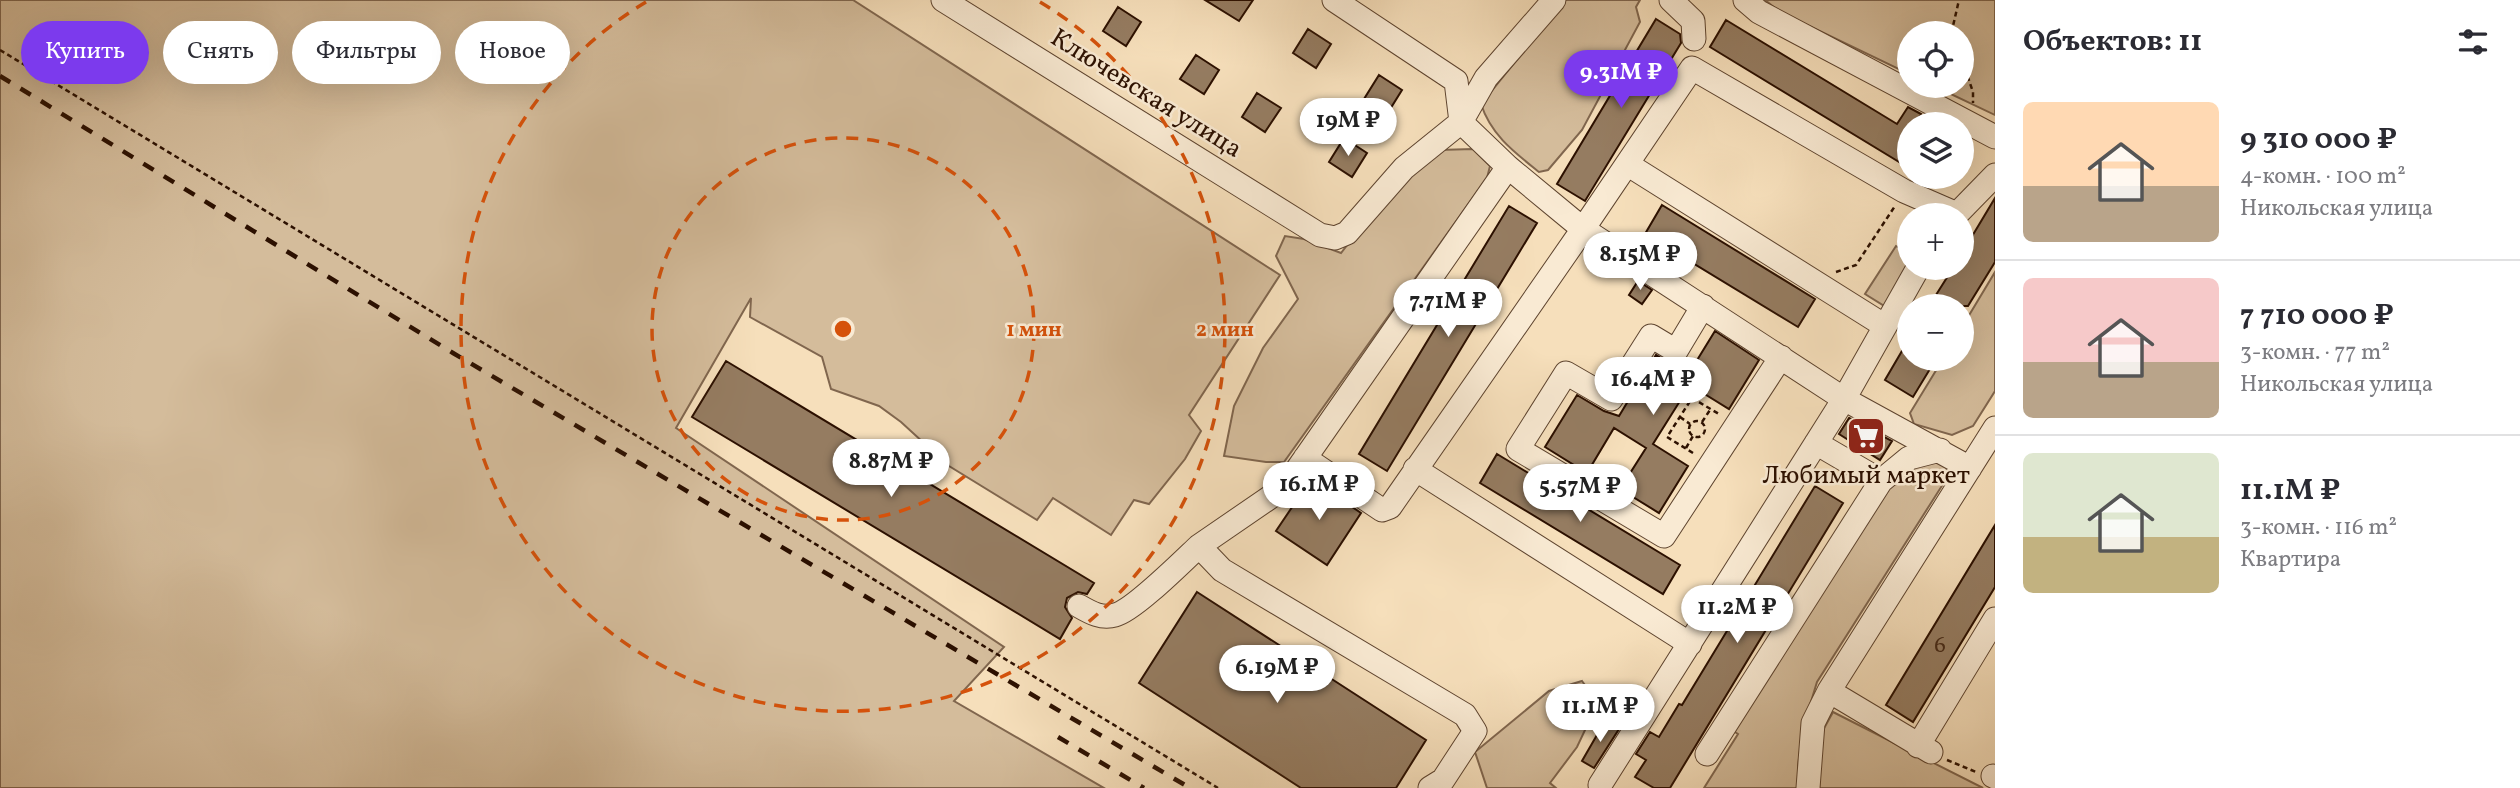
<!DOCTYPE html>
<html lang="ru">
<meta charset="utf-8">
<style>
body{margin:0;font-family:Vollkorn,serif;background:#f7f7f7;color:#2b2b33;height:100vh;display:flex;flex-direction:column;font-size:26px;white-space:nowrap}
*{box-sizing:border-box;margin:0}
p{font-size:23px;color:#7c7c81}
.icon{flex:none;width:38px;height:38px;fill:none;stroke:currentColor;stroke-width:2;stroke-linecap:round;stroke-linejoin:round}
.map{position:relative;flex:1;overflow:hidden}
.details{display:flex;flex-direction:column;background:#fff;width:525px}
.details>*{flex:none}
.banner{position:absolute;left:21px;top:21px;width:665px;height:63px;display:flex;gap:14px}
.controls{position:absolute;left:1897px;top:21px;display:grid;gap:14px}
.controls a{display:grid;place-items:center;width:77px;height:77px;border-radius:50%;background:#fff;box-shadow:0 7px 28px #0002;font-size:35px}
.price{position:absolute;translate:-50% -60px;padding:0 16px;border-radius:24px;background:#fff;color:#222;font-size:23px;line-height:46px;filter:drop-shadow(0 2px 4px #0008)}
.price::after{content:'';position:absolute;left:50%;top:42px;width:21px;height:16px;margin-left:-10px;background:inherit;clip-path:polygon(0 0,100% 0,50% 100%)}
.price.selected{background:#7c3aed;color:#fff}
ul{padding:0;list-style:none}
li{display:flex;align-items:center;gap:21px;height:175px;padding:0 28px}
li+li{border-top:2px solid #e1e1e2}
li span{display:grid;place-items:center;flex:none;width:196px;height:140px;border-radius:10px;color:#555}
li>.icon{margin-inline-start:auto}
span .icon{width:84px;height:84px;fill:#fffc;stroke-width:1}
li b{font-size:30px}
h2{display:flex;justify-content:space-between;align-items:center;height:84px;padding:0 28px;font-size:30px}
.tag{padding:0 24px;border-radius:32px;background:#fff;box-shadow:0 7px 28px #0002;font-size:24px;line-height:63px}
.tag.selected{background:#7c3aed;color:#fff}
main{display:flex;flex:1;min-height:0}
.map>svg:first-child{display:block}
.green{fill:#d4bc9b;stroke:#80664e;stroke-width:2}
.building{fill:#957c61;stroke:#2c1000;stroke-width:2}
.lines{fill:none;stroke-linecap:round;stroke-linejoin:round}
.minor-casing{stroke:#5e442f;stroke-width:25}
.path{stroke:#2c1000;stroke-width:2.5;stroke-dasharray:5 3.5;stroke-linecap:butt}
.minor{stroke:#f9ead3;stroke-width:23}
.rail{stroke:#2c1000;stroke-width:4.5;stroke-dasharray:12 12;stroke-linecap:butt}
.ring{fill:none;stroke:#d5520b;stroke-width:3.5;stroke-dasharray:12 9}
.labels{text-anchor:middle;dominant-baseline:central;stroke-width:5;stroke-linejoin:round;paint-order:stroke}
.number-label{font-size:23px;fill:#462b18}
.street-label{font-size:26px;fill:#2c1000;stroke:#f9ead3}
.poi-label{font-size:26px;fill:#2c1000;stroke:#f9ead3}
.centre{fill:#d5520b;stroke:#f9ead3;stroke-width:3.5}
.ring-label{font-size:21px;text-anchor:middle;font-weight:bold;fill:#d5520b;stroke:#f9ead3;stroke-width:5;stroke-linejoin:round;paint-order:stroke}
</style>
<main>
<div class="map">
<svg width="1995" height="788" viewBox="0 0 1995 788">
<rect width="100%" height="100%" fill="#f6dfbb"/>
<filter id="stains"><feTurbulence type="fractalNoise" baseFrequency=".00286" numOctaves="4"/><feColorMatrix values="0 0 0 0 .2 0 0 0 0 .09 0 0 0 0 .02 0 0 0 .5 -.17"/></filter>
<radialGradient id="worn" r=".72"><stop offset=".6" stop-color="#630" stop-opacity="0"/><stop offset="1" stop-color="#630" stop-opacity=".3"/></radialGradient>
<path class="green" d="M 0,0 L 853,0 L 1280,275 L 1189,415 L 1201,431 L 1185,459 L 1149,504 L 1134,500 L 1111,535 L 1053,498 L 1037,520 L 949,466 L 901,422 L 879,406 L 831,389 L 822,357 L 750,317 L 751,298 L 676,428 L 1004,647 L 954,701 L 1104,788 L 0,788 Z
M 1565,0 L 1640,0 L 1636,7 L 1640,22 L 1582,130 L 1548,170 L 1539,172 C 1514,152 1491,135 1481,104 Z
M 1765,0 L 1995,0 L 1995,115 L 1934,86 L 1962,86 L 1962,33 L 1909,33 L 1909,74 L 1780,12 Z
M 1473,149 L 1490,166 L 1487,178 L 1284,462 L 1266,462 L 1224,456 L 1234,406 L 1263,348 L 1298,299 L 1276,256 L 1285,236 L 1304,239 L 1341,253 L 1378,205 L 1439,150 Z
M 1896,246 L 1909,254 L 1909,268 L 1886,307 L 1865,294 Z
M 1995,272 L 1995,391 L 1973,426 L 1952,435 L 1914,424 L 1910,413 L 1943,359 L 1962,359 L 1962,327 Z
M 1928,457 L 1947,467 L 1945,481 L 1817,682 L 1803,728 L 1798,766 L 1800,788 L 1704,788 L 1738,734 L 1718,721 L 1871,483 Z
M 1582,681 L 1590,692 L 1595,709 L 1577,747 L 1550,783 L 1556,788 L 1487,788 L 1475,752 L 1549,691 Z
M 1833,712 L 1983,788 L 1819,788 L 1822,732 Z"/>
<path class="building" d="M 1205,0 L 1253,0 L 1239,21 Z
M 1118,7 L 1141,22 L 1126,46 L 1103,31 Z
M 1656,19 L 1680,34 L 1681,43 L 1585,201 L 1557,184 Z
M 1726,20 L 1897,124 L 1908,107 L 1921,114 L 1915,124 L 1909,124 L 1909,168 L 1710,47 Z
M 1308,29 L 1331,44 L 1316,68 L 1293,53 Z
M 1196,55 L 1219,70 L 1204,94 L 1180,79 Z
M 1379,75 L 1402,90 L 1387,114 L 1364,99 Z
M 1257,93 L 1281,108 L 1265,132 L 1242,117 Z
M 1344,138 L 1367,153 L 1352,177 L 1329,162 Z
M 1995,198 L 1995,262 L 1968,306 L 1929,306 L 1953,268 L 1962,268 L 1962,253 Z
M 1662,205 L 1815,299 L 1798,327 L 1645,234 Z
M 1509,206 L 1537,223 L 1387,471 L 1359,454 Z
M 1638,281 L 1652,290 L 1642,304 L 1629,295 Z
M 1715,331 L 1759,360 L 1729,409 L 1690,385 L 1653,444 L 1688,466 L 1659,513 L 1620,489 L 1646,448 L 1614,428 L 1587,473 L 1545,447 L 1577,395 L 1604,411 L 1619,416 L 1656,355 L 1669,363 L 1680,364 L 1691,370 Z
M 1909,339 L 1909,359 L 1936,359 L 1913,397 L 1885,380 Z
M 726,361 L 1094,583 L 1087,594 L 1078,592 L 1067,598 L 1065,607 L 1072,618 L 1060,639 L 692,417 Z
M 1849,418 L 1892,441 L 1880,460 L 1839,434 Z
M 1497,454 L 1680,565 L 1663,594 L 1480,483 Z
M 1311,479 L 1361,513 L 1327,565 L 1276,531 Z
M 1815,486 L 1843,503 L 1670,788 L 1654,788 L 1635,777 L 1646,760 L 1636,754 L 1650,732 L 1659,737 L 1679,704 L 1682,705 Z
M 1995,525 L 1995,587 L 1913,722 L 1886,705 Z
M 1197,592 L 1426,740 L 1396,788 L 1301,788 L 1139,683 Z
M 1605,721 L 1619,729 L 1594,768 L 1582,761 Z"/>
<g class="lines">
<defs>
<path id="minor" d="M 943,0 L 1320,235 L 1335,238 L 1347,233 L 1404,168 L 1461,122 L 1486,78 L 1554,0
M 1334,0 L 1456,81 L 1461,122 L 1508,167 L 1583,229 L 1844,399 L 1970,468
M 1671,0 L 1693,21 L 1694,39
M 1745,0 L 1759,12 L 1995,137
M 1627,164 L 1885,326
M 1956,215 L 1995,175
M 1703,306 L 1676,351 L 1651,336 L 1611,399 L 1566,373 L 1518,449 L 1664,536 L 1781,357
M 1816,443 L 1881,481
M 1305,458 L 1382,510 L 1390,507 L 1583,229 L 1692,68 L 1904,191 L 1957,214
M 1415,469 L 1690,644
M 1079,606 C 1091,613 1102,619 1115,615 C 1133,611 1183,561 1199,546
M 1829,691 L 1931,752
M 1918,746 L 1995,619
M 1707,754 L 1881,481 L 1909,458 L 1940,450
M 1993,776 L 1995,777
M 1600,785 L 1844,399 L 1918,268
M 1430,788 L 1443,780 L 1475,731 L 1465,715 L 1222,570 L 1199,546 L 1285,487 L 1508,167
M 1808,788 L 1813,723 L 1829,691 L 1995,428"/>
</defs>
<use href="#minor" class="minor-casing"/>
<path class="path" d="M 1955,33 L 1953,26 L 1959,0
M 0,50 L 1218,788
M 1962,60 L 1973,92 L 1973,103
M 1836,272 L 1856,265 L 1895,206
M 1680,417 L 1690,424
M1689 429a8 8 0 1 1 16 0a8 8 0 1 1-16 0Z
M 1702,422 L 1710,410
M 1686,448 L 1693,436
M 1693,453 L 1667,437 L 1692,398 L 1719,414
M 1947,760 L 1976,772"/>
<use href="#minor" class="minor"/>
<path class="rail" d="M 0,76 L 453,353 L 1190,788
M 1058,737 L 1144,788"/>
</g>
<g class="ring">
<circle cx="843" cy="329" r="191"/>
<path d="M1040 2A382 382 0 1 1 646 2"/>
</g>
<defs>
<symbol id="supermarket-square" viewBox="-11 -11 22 22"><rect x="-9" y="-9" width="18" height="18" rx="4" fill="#8f2418" stroke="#f9ead3"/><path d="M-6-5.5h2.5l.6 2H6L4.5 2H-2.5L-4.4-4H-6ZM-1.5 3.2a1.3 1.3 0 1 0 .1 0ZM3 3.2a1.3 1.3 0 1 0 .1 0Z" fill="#fff"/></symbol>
</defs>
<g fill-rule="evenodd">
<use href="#supermarket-square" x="1844" y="414" width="44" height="44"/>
</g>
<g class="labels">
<g class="number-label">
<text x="1940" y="646">6</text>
</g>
<g class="street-label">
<text transform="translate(1146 94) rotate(32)">Ключевская улица</text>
</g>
<g class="poi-label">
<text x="1866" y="476">Любимый маркет</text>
</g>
</g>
<circle cx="843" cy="329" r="10" class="centre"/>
<g class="ring-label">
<text x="1034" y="336">1 мин</text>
<text x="1225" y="336">2 мин</text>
</g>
<rect width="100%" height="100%" filter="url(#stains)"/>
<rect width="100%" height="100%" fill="url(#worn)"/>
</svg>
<div class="controls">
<a><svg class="icon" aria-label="locate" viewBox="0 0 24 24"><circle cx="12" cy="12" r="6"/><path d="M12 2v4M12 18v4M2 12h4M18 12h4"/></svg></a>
<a><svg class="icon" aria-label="layers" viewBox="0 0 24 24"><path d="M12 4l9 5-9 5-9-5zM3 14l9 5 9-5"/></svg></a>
<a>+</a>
<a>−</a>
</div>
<b class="price selected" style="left:1621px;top:110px">9.31M ₽</b>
<b class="price" style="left:1348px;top:158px">19M ₽</b>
<b class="price" style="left:1640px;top:292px">8.15M ₽</b>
<b class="price" style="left:1448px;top:339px">7.71M ₽</b>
<b class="price" style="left:1653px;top:417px">16.4M ₽</b>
<b class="price" style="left:891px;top:499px">8.87M ₽</b>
<b class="price" style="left:1319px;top:522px">16.1M ₽</b>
<b class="price" style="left:1580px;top:524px">5.57M ₽</b>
<b class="price" style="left:1737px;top:645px">11.2M ₽</b>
<b class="price" style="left:1277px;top:705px">6.19M ₽</b>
<b class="price" style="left:1600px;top:744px">11.1M ₽</b>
<div class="banner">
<a class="tag selected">Купить</a>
<a class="tag">Снять</a>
<a class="tag">Фильтры</a>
<a class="tag">Новое</a>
</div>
</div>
<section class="details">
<h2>Объектов: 11<svg class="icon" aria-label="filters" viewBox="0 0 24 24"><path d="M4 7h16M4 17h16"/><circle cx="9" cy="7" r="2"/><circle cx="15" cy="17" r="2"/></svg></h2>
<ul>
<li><span style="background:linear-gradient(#ffd9b3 60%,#b9a48a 0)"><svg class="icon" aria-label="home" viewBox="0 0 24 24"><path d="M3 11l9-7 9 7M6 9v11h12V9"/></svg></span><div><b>9 310 000 ₽</b><p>4-комн. · 100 m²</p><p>Никольская улица</p></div></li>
<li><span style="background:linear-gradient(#f6c9c9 60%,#b9a48a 0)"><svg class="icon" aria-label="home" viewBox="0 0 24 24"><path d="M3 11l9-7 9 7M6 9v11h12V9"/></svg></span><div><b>7 710 000 ₽</b><p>3-комн. · 77 m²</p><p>Никольская улица</p></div></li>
<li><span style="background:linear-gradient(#dfe7d0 60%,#c2b280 0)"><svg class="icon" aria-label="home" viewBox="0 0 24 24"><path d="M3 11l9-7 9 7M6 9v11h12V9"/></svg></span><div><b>11.1M ₽</b><p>3-комн. · 116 m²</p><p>Квартира</p></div></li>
</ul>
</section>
</main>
